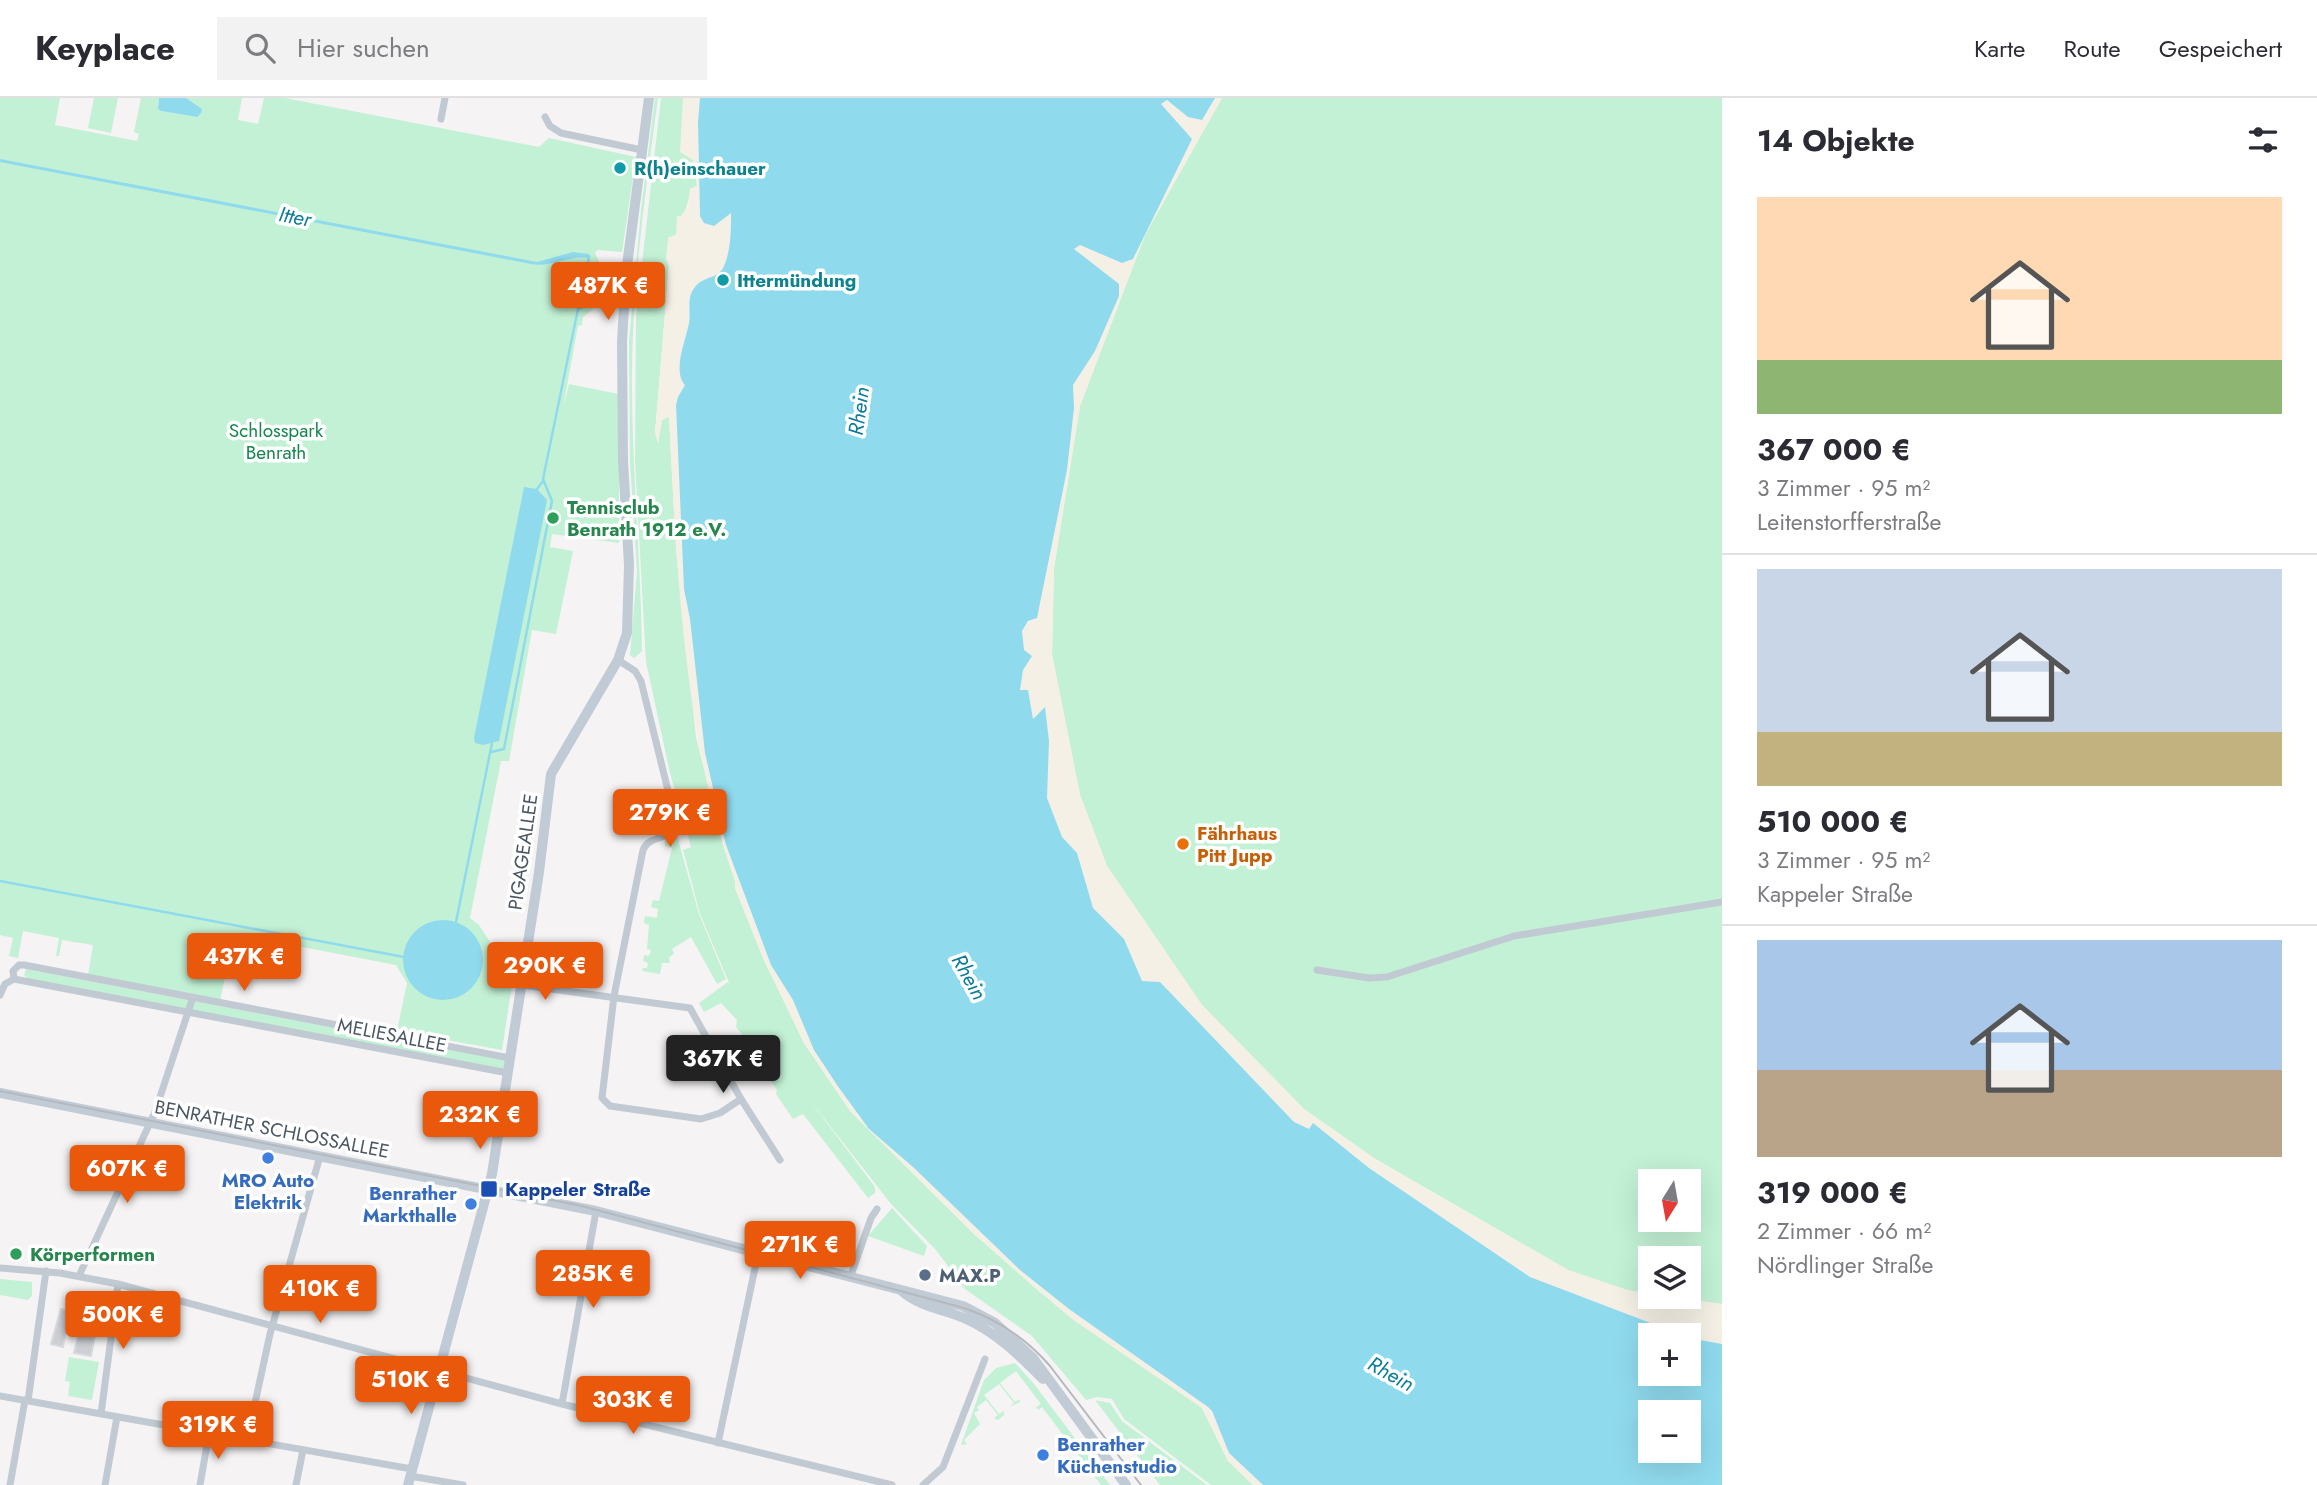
<!DOCTYPE html>
<html lang="de">
<meta charset="utf-8">
<style>
body{margin:0;font-family:Jost,sans-serif;background:#f2f2f3;color:#2b2b33;height:100vh;display:flex;flex-direction:column;font-size:26px;white-space:nowrap}
*{box-sizing:border-box;margin:0}
p{font-size:23px;color:#7c7c81}
.icon{flex:none;width:38px;height:38px;fill:none;stroke:currentColor;stroke-width:2;stroke-linecap:round;stroke-linejoin:round}
.map{position:relative;flex:1;overflow:hidden}
.sheet{display:flex;flex-direction:column;background:#fff;width:595px}
.sheet>*{flex:none}
.needle{width:46px;rotate:191deg}
.controls{position:absolute;left:1638px;top:1071px;display:grid;gap:14px}
.controls a{display:grid;place-items:center;width:63px;height:63px;border-radius:0px;background:#fff;box-shadow:0 7px 28px #0002;font-size:35px}
.price{position:absolute;translate:-50% -60px;padding:0 16px;border-radius:7px;background:#ea580c;color:#fff;font-size:23px;line-height:46px;filter:drop-shadow(0 2px 4px #0008)}
.price::after{content:'';position:absolute;left:50%;top:42px;width:21px;height:16px;margin-left:-10px;background:inherit;clip-path:polygon(0 0,100% 0,50% 100%)}
.price.active{background:#222;color:#fff}
ul{padding:0;list-style:none}
li{display:grid;align-content:center;gap:14px;height:371px;padding:0 35px}
li+li{border-top:2px solid #e1e1e2}
li span{display:grid;place-items:center;height:217px;border-radius:0px;color:#555}
li>.icon{margin-inline-start:auto}
span .icon{width:126px;height:126px;fill:#fffc;stroke-width:1}
li b{font-size:30px}
h2{display:flex;justify-content:space-between;align-items:center;height:84px;padding:0 35px;font-size:30px}
header{display:flex;align-items:center;gap:42px;box-sizing:border-box;height:98px;padding:0 35px;background:#fff;border-bottom:2px solid #e1e1e2}
header strong{font-size:33px}
nav{display:flex;gap:38px;margin-inline-start:auto;font-size:24px}
.search{width:490px;height:63px;background:#f2f2f3;display:flex;align-items:center;gap:18px;box-sizing:border-box;padding:0 24px;border-radius:0px;color:#7c7c81;font-size:26px}
main{display:flex;flex:1;min-height:0}
.map>svg:first-child{display:block}
.green{fill:#c3f1d5;fill-rule:evenodd}
.sand{fill:#f5f0e5}
.water{fill:#90daee;fill-rule:evenodd}
.lines{fill:none;stroke-linecap:round;stroke-linejoin:round}
.stream{stroke:#90daee;stroke-width:2.5}
.building{fill:#cdcfd5;stroke:#d7d9de;stroke-width:2}
.street{stroke:#c1cad2;stroke-width:7}
.secondary{stroke:#c1cbd6;stroke-width:10}
.tram{stroke:#b5b8bd;stroke-width:2}
.culture-dot{fill:#0f9aa8;stroke:#fff;stroke-width:2.5}
.leisure-dot{fill:#2e9e5b;stroke:#fff;stroke-width:2.5}
.food-dot{fill:#e8710a;stroke:#fff;stroke-width:2.5}
.shop-dot{fill:#3f7fe0;stroke:#fff;stroke-width:2.5}
.transit-dot{fill:#1a4fb4;stroke:#fff;stroke-width:2.5}
.service-dot{fill:#5c6f8a;stroke:#fff;stroke-width:2.5}
.labels{text-anchor:middle;dominant-baseline:central;stroke-width:7;stroke-linejoin:round;paint-order:stroke}
.culture-label{font-size:19px;font-weight:bold;fill:#0d838f;stroke:#fff;text-anchor:start}
.park-label{font-size:19px;fill:#17864f;stroke:#fff}
.leisure-label{font-size:19px;font-weight:bold;fill:#27864d;stroke:#fff;text-anchor:start}
.food-label{font-size:19px;font-weight:bold;fill:#c56008;stroke:#fff;text-anchor:start}
.street-label{font-size:19px;fill:#4a5661;stroke:#fff}
.shop-label{font-size:19px;font-weight:bold;fill:#366cbe;stroke:#fff}
.transit-label{font-size:19px;font-weight:bold;fill:#164399;stroke:#fff;text-anchor:start}
.service-label{font-size:19px;font-weight:bold;fill:#4e5e75;stroke:#fff;text-anchor:start}
.water-label{font-size:21px;font-style:italic;fill:#0c7c9b;stroke:#fff}
</style>
<header>
<strong>Keyplace</strong>
<div class="search"><svg class="icon" aria-label="search" viewBox="0 0 24 24"><circle cx="10" cy="10" r="6"/><path d="M15 15l6 6"/></svg>Hier suchen</div>
<nav><a>Karte</a><a>Route</a><a>Gespeichert</a></nav>
</header>
<main>
<div class="map">
<svg width="1722" height="1387" viewBox="0 0 1722 1387">
<rect width="100%" height="100%" fill="#f5f3f3"/>
<path class="green" d="M 0,0 L 60,0 L 55,27 L 137,43 L 139,36 L 134,34 L 141,0 L 159,0 L 158,10 L 161,13 L 197,19 L 201,11 L 186,0 L 242,0 L 238,22 L 258,26 L 264,0 L 285,0 L 539,49 L 549,40 L 636,59 L 622,154 L 598,152 L 595,154 C 597,162 603,168 605,176 C 611,196 598,208 583,219 L 582,227 L 578,228 L 563,310 L 569,286 L 619,296 L 619,445 L 552,436 L 550,449 L 573,453 L 556,536 L 532,532 L 509,663 L 501,663 L 470,820 L 479,827 L 490,844 L 518,848 L 502,952 L 397,933 L 407,885 L 396,867 L 234,836 L 220,903 L 88,877 L 93,847 L 62,842 L 59,858 L 56,858 L 59,840 L 23,833 L 18,860 L 9,858 L 13,840 L 0,837 Z
M 94,0 L 118,0 L 111,35 L 88,30 Z
M 655,0 L 658,0 C 646,90 633,180 632,270 C 631,365 641,458 642,553 L 634,560 L 630,557 L 637,473 L 630,363 L 629,243 L 641,112 Z
M 661,0 L 688,0 L 697,88 L 690,91 C 689,108 681,120 676,137 L 668,140 L 669,167 L 655,335 L 662,322 L 669,318 L 676,452 L 696,639 L 722,744 L 735,783 L 735,790 L 763,860 L 804,945 L 850,1013 L 974,1136 L 1040,1194 L 1202,1310 L 1228,1363 L 1253,1387 L 1211,1387 L 1124,1321 L 1112,1301 L 1097,1299 L 1086,1302 L 1032,1238 L 965,1191 L 936,1152 L 891,1106 L 806,997 L 875,1089 L 875,1095 L 868,1100 L 803,1016 L 793,1021 L 776,996 L 777,992 L 745,945 L 745,940 L 736,929 L 737,922 L 721,905 L 704,914 L 699,905 L 728,884 L 730,887 L 700,816 L 683,752 L 691,749 L 670,675 L 646,564 L 635,363 L 636,218 Z
M 1222,0 L 1722,0 L 1722,1206 L 1671,1199 L 1689,1199 L 1689,1160 L 1650,1160 L 1650,1196 L 1627,1192 L 1568,1172 L 1374,1060 L 1304,1011 L 1202,907 L 1107,768 L 1080,697 L 1052,556 L 1054,470 L 1080,308 L 1145,137 ZM 1650,1083 L 1689,1083 L 1689,1122 L 1650,1122 Z
M 677,738 L 699,816 L 726,881 L 717,886 L 691,839 L 672,851 L 674,855 L 669,860 L 670,865 L 662,865 L 660,876 L 642,873 L 643,870 L 647,870 L 648,865 L 643,863 L 644,857 L 649,858 L 651,852 L 647,851 L 649,827 L 644,825 L 645,818 L 657,820 L 658,811 L 651,809 L 653,802 L 659,803 L 672,750 L 665,748 L 665,741 Z
M 26,871 L 504,962 L 506,964 L 504,971 L 28,881 L 24,877 Z
M 892,1110 L 927,1148 L 924,1158 L 868,1138 Z
M 0,1181 L 32,1184 L 32,1198 L 28,1202 L 0,1197 Z
M 69,1259 L 99,1264 L 92,1302 L 68,1298 L 70,1284 L 65,1283 Z
M 1015,1265 L 1034,1286 L 1110,1387 L 1101,1387 L 1042,1309 L 1038,1312 L 1036,1309 L 1041,1306 L 1016,1273 L 1000,1285 L 1015,1304 L 1020,1301 L 1020,1304 L 1010,1309 L 1014,1305 L 999,1286 L 984,1297 L 999,1316 L 1004,1313 L 1004,1317 L 998,1322 L 994,1320 L 998,1317 L 986,1302 L 977,1309 L 979,1312 L 974,1315 L 980,1326 L 964,1342 L 967,1346 L 961,1347 L 984,1282 L 996,1270 Z
M 1095,1302 L 1110,1305 L 1122,1323 L 1207,1387 L 1160,1387 Z"/>
<path class="sand" d="M 683,0 L 700,0 C 696,44 698,86 709,128 L 714,127 L 731,114 L 729,153 L 723,171 L 689,200 L 689,224 L 680,276 L 685,287 L 678,299 L 676,307 L 684,491 L 690,521 L 705,655 L 717,714 L 726,747 L 740,780 L 745,801 L 771,867 L 793,902 L 814,952 L 869,1031 L 913,1069 L 1020,1172 L 1069,1211 L 1208,1309 L 1229,1351 L 1263,1387 L 1253,1387 L 1228,1363 L 1202,1310 L 1072,1221 L 1040,1194 L 974,1136 L 850,1013 L 804,945 L 763,860 L 735,790 L 735,783 C 683,633 677,476 669,319 L 662,322 L 658,346 L 655,335 L 669,168 L 666,161 L 668,140 L 676,137 L 677,118 L 681,118 L 689,107 L 690,91 L 697,88 L 693,62 L 680,54 Z
M 1215,0 L 1222,0 L 1145,137 L 1080,308 L 1054,470 L 1052,556 L 1080,697 L 1107,768 L 1202,907 L 1304,1011 L 1374,1061 L 1568,1172 L 1627,1192 L 1650,1196 L 1650,1199 L 1671,1199 L 1722,1206 L 1722,1246 L 1690,1241 L 1689,1237 L 1682,1237 L 1530,1179 L 1369,1070 L 1313,1026 L 1309,1031 L 1294,1024 L 1160,884 L 1142,883 L 1124,841 L 1093,810 L 1077,755 L 1062,739 L 1047,700 L 1049,643 L 1045,610 L 1033,621 L 1028,592 L 1020,593 C 1021,582 1022,535 1024,530 C 1027,524 1031,522 1037,520 L 1067,372 L 1073,287 L 1095,253 L 1118,186 L 1073,151 L 1080,147 L 1122,165 L 1133,161 L 1191,41 L 1161,7 L 1166,2 L 1188,19 L 1202,22 Z"/>
<path class="water" d="M 159,0 L 186,0 L 202,11 L 201,15 L 197,19 L 161,13 L 158,11 Z
M 700,0 L 1215,0 L 1202,22 L 1188,19 L 1167,2 L 1161,6 L 1192,41 L 1133,161 L 1122,165 L 1080,147 L 1074,151 L 1119,186 L 1119,198 L 1095,253 L 1073,287 L 1074,310 L 1067,372 L 1037,520 L 1028,523 L 1022,533 L 1024,552 L 1032,558 L 1023,572 L 1020,592 L 1028,592 L 1033,621 L 1045,609 L 1049,643 L 1047,700 L 1062,739 L 1077,755 L 1093,810 L 1124,841 L 1142,883 L 1160,884 L 1294,1024 L 1309,1031 L 1313,1025 L 1369,1070 L 1530,1179 L 1682,1237 L 1650,1237 L 1650,1276 L 1689,1276 L 1689,1240 L 1722,1246 L 1722,1387 L 1263,1387 L 1229,1355 L 1212,1313 L 1208,1309 L 1069,1211 L 1020,1172 L 913,1069 L 869,1031 L 837,987 L 814,952 L 793,902 L 771,867 L 726,747 L 705,655 L 690,521 L 684,491 L 676,307 L 678,299 L 685,287 C 672,273 686,242 689,225 C 691,212 686,200 695,189 C 703,178 719,181 724,168 C 731,152 731,132 731,115 L 714,128 L 704,125 L 700,118 L 698,24 ZM 1689,1314 L 1689,1353 L 1650,1353 L 1650,1314 Z
M 0,61 L 537,164 L 573,154 L 589,156 L 588,160 C 568,157 551,170 531,166 L 0,64 Z
M 524,389 L 537,391 L 547,402 L 499,643 L 483,647 L 475,645 L 474,640 Z
M403 862a40 40 0 1 1 80 0a40 40 0 1 1-80 0Z"/>
<g class="lines">
<path class="stream" d="M 537,391 L 543,383
M 491,654 L 504,651 L 552,403 L 543,381 L 578,211 C 602,203 604,182 588,165 L 589,158
M 0,783 L 404,859
M 456,824 L 492,645"/>
</g>
<path class="building" d="M 61,1211 L 96,1219 L 95,1227 L 97,1227 L 91,1258 L 74,1255 L 79,1234 L 66,1232 L 63,1249 L 51,1246 Z"/>
<g class="lines">
<path class="street" d="M 545,19 L 550,28 L 561,35 L 642,52
M 441,21 L 445,0
M 618,562 L 635,573 L 641,583 L 677,729 C 669,742 649,737 643,752 L 614,898 L 602,1000 L 610,1008 L 701,1021 L 720,1015 L 741,1001
M 1317,872 L 1369,880 L 1387,879 L 1514,838 L 1722,804
M 14,881 L 13,873 L 19,867 L 24,867 L 510,960
M 522,887 L 690,910 L 741,1001 L 780,1062
M 0,897 L 5,886 L 14,881 L 508,975
M 0,1170 L 60,1175 L 118,1186 L 562,1306 L 892,1387
M 79,1178 L 155,1014 L 193,899
M 850,1180 L 871,1120 L 877,1111
M 0,1298 L 412,1371
M 28,1303 L 46,1173
M 562,1306 L 596,1113
M 101,1316 L 118,1186
M 247,1342 L 270,1236 L 320,1058
M 718,1345 L 758,1156
M 410,1378 L 463,1387
M 10,1387 L 25,1302
M 105,1387 L 117,1319
M 200,1387 L 209,1335
M 296,1387 L 303,1352
M 923,1387 L 943,1369 L 985,1261"/>
<path class="secondary" d="M 0,995 L 596,1113 L 963,1208 L 995,1225 L 1033,1260 L 1126,1387
M 903,1194 C 919,1208 945,1212 964,1220 C 996,1234 1019,1257 1043,1281
M 408,1387 L 492,1076 L 539,774 L 551,676 L 618,562 L 627,535 L 629,467 L 623,363 L 622,244 L 626,175 L 649,0"/>
<path class="tram" d="M 0,993 L 582,1108 L 964,1210 C 999,1222 1026,1240 1050,1268 L 1141,1387"/>
</g>
<g class="culture-dot">
<circle cx="620" cy="70" r="7"/>
<circle cx="723" cy="182" r="7"/>
</g>
<g class="leisure-dot">
<circle cx="553" cy="420" r="7"/>
<circle cx="16" cy="1156" r="7"/>
</g>
<circle class="food-dot" cx="1183" cy="746" r="7"/>
<g class="shop-dot">
<circle cx="268" cy="1060" r="7"/>
<circle cx="471" cy="1106" r="7"/>
<circle cx="1043" cy="1357" r="7"/>
</g>
<rect class="transit-dot" x="480" y="1082" width="18" height="18" rx="3.5"/>
<circle class="service-dot" cx="925" cy="1177" r="7"/>
<g class="labels">
<g class="culture-label">
<text x="634" y="70">R(h)einschauer</text>
<text x="737" y="182">Ittermündung</text>
</g>
<g class="park-label">
<text x="276" y="332">Schlosspark<tspan x="276" dy="22">Benrath</tspan></text>
</g>
<g class="leisure-label">
<text x="567" y="409">Tennisclub<tspan x="567" dy="22">Benrath 1912 e.V.</tspan></text>
<text x="30" y="1156">Körperformen</text>
</g>
<g class="food-label">
<text x="1197" y="735">Fährhaus<tspan x="1197" dy="22">Pitt Jupp</tspan></text>
</g>
<g class="street-label">
<text transform="translate(523 754) rotate(-82)">PIGAGEALLEE</text>
<text transform="translate(392 937) rotate(11)">MELIESALLEE</text>
<text transform="translate(272 1031) rotate(11)">BENRATHER SCHLOSSALLEE</text>
</g>
<g class="shop-label">
<text x="268" y="1082">MRO Auto<tspan x="268" dy="22">Elektrik</tspan></text>
<text x="457" y="1095" text-anchor="end">Benrather<tspan x="457" dy="22">Markthalle</tspan></text>
<text x="1057" y="1346" text-anchor="start">Benrather<tspan x="1057" dy="22">Küchenstudio</tspan></text>
</g>
<g class="transit-label">
<text x="505" y="1091">Kappeler Straße</text>
</g>
<g class="service-label">
<text x="939" y="1177">MAX.P</text>
</g>
<g class="water-label">
<text transform="translate(295 119) rotate(11)">Itter</text>
<text transform="translate(859 313) rotate(-82)">Rhein</text>
<text transform="translate(969 879) rotate(61)">Rhein</text>
<text transform="translate(1391 1276) rotate(29)">Rhein</text>
</g>
</g>
</svg>
<div class="controls">
<a><svg class="needle" viewBox="-14 -14 28 28"><path d="M0-13l5 13h-10z" fill="#e53935"/><path d="M0 13l5-13h-10z" fill="#7c7c81"/></svg></a>
<a><svg class="icon" aria-label="layers" viewBox="0 0 24 24"><path d="M12 4l9 5-9 5-9-5zM3 14l9 5 9-5"/></svg></a>
<a>+</a>
<a>−</a>
</div>
<b class="price" style="left:608px;top:224px">487K €</b>
<b class="price" style="left:670px;top:751px">279K €</b>
<b class="price" style="left:244px;top:895px">437K €</b>
<b class="price" style="left:545px;top:904px">290K €</b>
<b class="price active" style="left:723px;top:997px">367K €</b>
<b class="price" style="left:480px;top:1053px">232K €</b>
<b class="price" style="left:127px;top:1107px">607K €</b>
<b class="price" style="left:800px;top:1183px">271K €</b>
<b class="price" style="left:593px;top:1212px">285K €</b>
<b class="price" style="left:320px;top:1227px">410K €</b>
<b class="price" style="left:123px;top:1253px">500K €</b>
<b class="price" style="left:411px;top:1318px">510K €</b>
<b class="price" style="left:633px;top:1338px">303K €</b>
<b class="price" style="left:218px;top:1363px">319K €</b>
</div>
<section class="sheet">
<h2>14 Objekte<svg class="icon" aria-label="filters" viewBox="0 0 24 24"><path d="M4 7h16M4 17h16"/><circle cx="9" cy="7" r="2"/><circle cx="15" cy="17" r="2"/></svg></h2>
<ul>
<li><span style="background:linear-gradient(#ffd9b3 75%,#8fb573 0)"><svg class="icon" aria-label="home" viewBox="0 0 24 24"><path d="M3 11l9-7 9 7M6 9v11h12V9"/></svg></span><div><b>367 000 €</b><p>3 Zimmer · 95 m²</p><p>Leitenstorfferstraße</p></div></li>
<li><span style="background:linear-gradient(#c9d6e8 75%,#c2b280 0)"><svg class="icon" aria-label="home" viewBox="0 0 24 24"><path d="M3 11l9-7 9 7M6 9v11h12V9"/></svg></span><div><b>510 000 €</b><p>3 Zimmer · 95 m²</p><p>Kappeler Straße</p></div></li>
<li><span style="background:linear-gradient(#a9c7e8 60%,#b9a48a 0)"><svg class="icon" aria-label="home" viewBox="0 0 24 24"><path d="M3 11l9-7 9 7M6 9v11h12V9"/></svg></span><div><b>319 000 €</b><p>2 Zimmer · 66 m²</p><p>Nördlinger Straße</p></div></li>
</ul>
</section>
</main>
